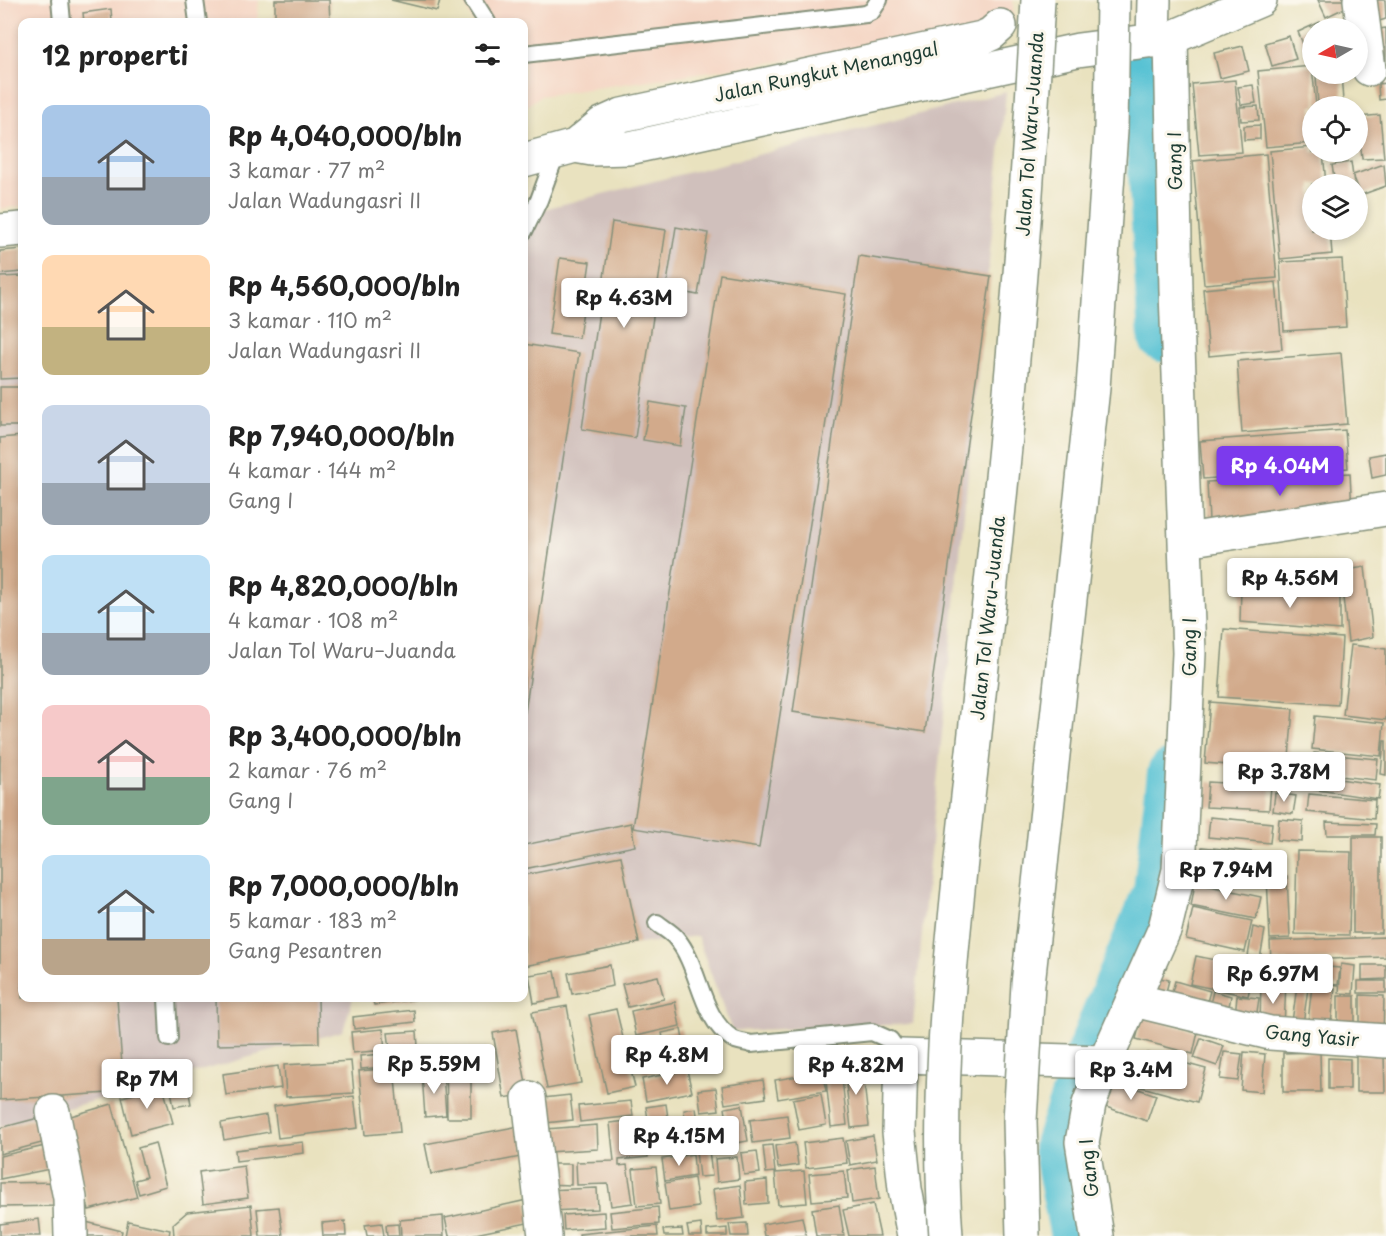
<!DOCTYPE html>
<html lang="id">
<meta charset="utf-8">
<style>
body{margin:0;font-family:"Playpen Sans",sans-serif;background:#f6f6f6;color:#222;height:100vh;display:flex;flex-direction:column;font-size:22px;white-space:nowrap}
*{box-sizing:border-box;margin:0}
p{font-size:20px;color:#767676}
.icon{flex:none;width:33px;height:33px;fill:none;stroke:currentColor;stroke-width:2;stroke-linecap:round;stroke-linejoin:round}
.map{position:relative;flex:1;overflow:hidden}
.details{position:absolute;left:18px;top:18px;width:510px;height:984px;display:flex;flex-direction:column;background:#fff;border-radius:12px;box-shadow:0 3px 9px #0003}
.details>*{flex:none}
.needle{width:39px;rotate:261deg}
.buttons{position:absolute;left:1302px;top:18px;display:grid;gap:12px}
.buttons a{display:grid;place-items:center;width:66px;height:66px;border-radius:50%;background:#fff;box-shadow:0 3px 9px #0003;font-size:30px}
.price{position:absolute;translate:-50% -51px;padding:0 14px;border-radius:6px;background:#fff;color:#222;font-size:20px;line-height:39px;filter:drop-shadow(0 2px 3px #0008)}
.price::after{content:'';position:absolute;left:50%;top:36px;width:18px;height:14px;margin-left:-9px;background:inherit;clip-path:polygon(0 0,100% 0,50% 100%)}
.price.selected{background:#7c3aed;color:#fff}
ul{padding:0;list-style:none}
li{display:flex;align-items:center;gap:18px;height:150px;padding:0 24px}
li span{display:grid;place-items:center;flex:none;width:168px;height:120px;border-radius:12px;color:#555}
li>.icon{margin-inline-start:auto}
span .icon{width:72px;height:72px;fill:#fffc;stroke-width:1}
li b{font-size:26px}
h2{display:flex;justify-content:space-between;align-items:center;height:72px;padding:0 24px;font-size:26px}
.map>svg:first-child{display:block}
.built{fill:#f4d3c1}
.industrial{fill:#d0c0bc}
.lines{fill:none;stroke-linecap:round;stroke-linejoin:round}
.river{stroke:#58c2d4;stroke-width:50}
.building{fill:#d2aa8b}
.service-casing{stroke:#84907a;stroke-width:20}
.minor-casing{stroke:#84907a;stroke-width:36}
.secondary-casing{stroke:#84907a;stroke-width:36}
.service{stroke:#fff;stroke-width:16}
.minor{stroke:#fff;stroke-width:33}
.secondary{stroke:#fff;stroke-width:33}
.motorway-bridge-casing{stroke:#84907a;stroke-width:36;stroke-linecap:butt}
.motorway-bridge{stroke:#fff;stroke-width:33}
.labels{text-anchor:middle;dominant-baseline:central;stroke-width:6;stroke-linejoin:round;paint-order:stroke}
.street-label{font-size:18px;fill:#1f3d34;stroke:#fbf7ec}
</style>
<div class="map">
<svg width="1386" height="1236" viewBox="0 0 1386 1236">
<rect width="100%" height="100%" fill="#fbf7ec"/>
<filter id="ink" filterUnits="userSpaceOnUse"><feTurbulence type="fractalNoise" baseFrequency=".0167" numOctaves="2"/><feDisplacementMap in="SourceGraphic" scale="12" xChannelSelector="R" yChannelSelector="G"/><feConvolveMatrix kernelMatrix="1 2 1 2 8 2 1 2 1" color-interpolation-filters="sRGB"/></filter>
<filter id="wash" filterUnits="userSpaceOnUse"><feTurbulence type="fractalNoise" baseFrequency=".008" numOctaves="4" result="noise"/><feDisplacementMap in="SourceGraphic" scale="24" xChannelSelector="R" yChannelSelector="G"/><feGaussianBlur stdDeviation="1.35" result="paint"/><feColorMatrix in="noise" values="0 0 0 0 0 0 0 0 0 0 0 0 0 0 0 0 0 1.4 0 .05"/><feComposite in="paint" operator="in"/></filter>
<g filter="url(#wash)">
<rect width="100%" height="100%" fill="#e9e2bf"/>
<path class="built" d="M 0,0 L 259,0 L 257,22 L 22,22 L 22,206 L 0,209 Z
M 463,0 L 1013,0 L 1014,27 L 540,96 L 524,108 L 524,22 L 473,22 Z"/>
<path class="industrial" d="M 1006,92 L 913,1024 L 732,1031 L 697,936 L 524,960 L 524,214 Z
M 22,257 L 22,998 L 353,998 L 343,1031 L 0,1127 L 0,258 Z"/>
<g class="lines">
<path class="river" d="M 1146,57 L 1163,337
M 1075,1236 L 1058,1148 L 1092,1050 L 1158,891 L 1172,774"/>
</g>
<g id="blocks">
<path class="building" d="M 275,0 L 329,0 L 330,22 L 275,22 Z
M 391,0 L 440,0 L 437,11 Z
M 1318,0 L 1357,0 L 1357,2 L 1326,17 Z
M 1366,0 L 1385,0 L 1386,19 L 1373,23 Z
M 111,9 L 112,22 L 84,22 L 83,13 Z
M 1320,22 L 1322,28 L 1312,28 L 1312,65 L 1298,32 Z
M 1386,28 L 1386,69 L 1373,71 L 1368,31 Z
M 1289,36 L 1296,59 L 1272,66 L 1265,43 Z
M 1243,46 L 1249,71 L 1220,78 L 1214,53 Z
M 1312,66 L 1316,106 L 1312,106 L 1312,143 L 1266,147 L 1258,71 Z
M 1341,74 L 1343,101 L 1318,104 L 1316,76 Z
M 1235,80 L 1242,152 L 1199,155 L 1192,84 Z
M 1386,83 L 1386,99 L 1379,100 L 1378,84 Z
M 1253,85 L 1256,103 L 1241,105 L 1238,87 Z
M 1258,106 L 1259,120 L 1241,121 L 1240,107 Z
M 1380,115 L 1384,158 L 1362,159 L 1358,117 Z
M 1260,125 L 1260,139 L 1244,140 L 1244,126 Z
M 1312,147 L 1312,152 L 1323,152 L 1326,184 L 1312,184 L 1312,230 L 1330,230 L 1332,254 L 1280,259 L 1270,151 Z
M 1266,154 L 1277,278 L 1204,284 L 1193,161 Z
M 1351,162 L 1354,184 L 1335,184 L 1332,165 Z
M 1384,164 L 1386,186 L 1361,195 L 1353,175 Z
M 612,222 L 666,230 L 635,438 L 582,429 Z
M 676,227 L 708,233 L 698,295 L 666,289 Z
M 22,249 L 22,272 L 0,274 L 0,251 Z
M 859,256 L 991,276 L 925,732 L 793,712 Z
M 560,258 L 590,262 L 579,338 L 549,334 Z
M 1342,259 L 1346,327 L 1284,331 L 1280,262 Z
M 720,274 L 846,294 L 759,848 L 633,828 Z
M 22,276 L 22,378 L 0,379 L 0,277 Z
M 1276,282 L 1282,349 L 1209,356 L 1203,289 Z
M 524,344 L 579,353 L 525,712 L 524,712 Z
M 1341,353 L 1347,424 L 1242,433 L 1237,361 Z
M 0,387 L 22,387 L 22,426 L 0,426 Z
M 650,402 L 686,408 L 680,446 L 643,440 Z
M 1345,430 L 1348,468 L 1203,479 L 1200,441 Z
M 22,436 L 22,998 L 117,998 L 124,1092 L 0,1100 L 0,438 Z
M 1386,453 L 1386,475 L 1372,478 L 1369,456 Z
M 1350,473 L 1352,512 L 1209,521 L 1207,482 Z
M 1365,567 L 1373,637 L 1348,642 L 1340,571 Z
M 1241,588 L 1340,595 L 1340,630 L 1240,622 Z
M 1224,629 L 1342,638 L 1338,705 L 1219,697 Z
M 1351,645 L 1386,649 L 1386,720 L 1343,715 Z
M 1210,702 L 1293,709 L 1288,770 L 1205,763 Z
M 1315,716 L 1384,723 L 1381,756 L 1312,749 Z
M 1384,741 L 1386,741 L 1386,775 L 1381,774 Z
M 1314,753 L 1378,759 L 1376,780 L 1312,773 Z
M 1306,774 L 1380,785 L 1378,799 L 1305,788 Z
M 1208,782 L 1271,786 L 1269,810 L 1206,807 Z
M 1275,793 L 1296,796 L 1293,814 L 1273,811 Z
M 1309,794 L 1375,800 L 1374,819 L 1307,812 Z
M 1210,817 L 1272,823 L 1270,843 L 1208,837 Z
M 1279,819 L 1303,821 L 1302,842 L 1277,840 Z
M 1326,822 L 1376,824 L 1375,835 L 1327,835 Z
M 631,823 L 635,846 L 524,869 L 524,845 Z
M 1353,837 L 1381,837 L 1381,933 L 1353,933 Z
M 1202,847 L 1262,853 L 1260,874 L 1200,866 Z
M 1297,851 L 1351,852 L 1349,935 L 1295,934 Z
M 621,856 L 639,943 L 524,966 L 524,875 Z
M 1287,876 L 1290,938 L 1270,939 L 1267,877 Z
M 1195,883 L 1261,897 L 1256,919 L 1191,906 Z
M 1193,908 L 1252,921 L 1245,952 L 1186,939 Z
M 1253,927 L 1265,930 L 1260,959 L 1248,956 Z
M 1386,937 L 1386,957 L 1271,961 L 1270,941 Z
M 1196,956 L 1254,968 L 1248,996 L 1190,984 Z
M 1262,962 L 1340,968 L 1338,985 L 1260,978 Z
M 1341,964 L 1355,966 L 1353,994 L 1339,993 Z
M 610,965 L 613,986 L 572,994 L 568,973 Z
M 1362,965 L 1386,965 L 1386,979 L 1362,980 Z
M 555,971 L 560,998 L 534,1003 L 529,975 Z
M 658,976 L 664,999 L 628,1007 L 622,984 Z
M 1151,976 L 1169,980 L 1164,1000 L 1147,996 Z
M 1175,981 L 1210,991 L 1204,1013 L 1169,1003 Z
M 1261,981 L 1286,982 L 1284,1028 L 1260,1028 Z
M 1358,981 L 1386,981 L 1386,993 L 1358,993 Z
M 1312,985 L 1335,988 L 1330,1033 L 1307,1031 Z
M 1297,986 L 1308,988 L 1302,1031 L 1291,1029 Z
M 1213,991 L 1231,996 L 1227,1017 L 1208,1013 Z
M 1360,995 L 1384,996 L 1383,1038 L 1360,1038 Z
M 1237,996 L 1259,998 L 1255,1026 L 1234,1024 Z
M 1338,996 L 1355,996 L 1355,1037 L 1338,1037 Z
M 216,998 L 318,998 L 319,1043 L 217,1045 Z
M 372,998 L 418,998 L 418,999 L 374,1005 Z
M 675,1002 L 680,1026 L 636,1036 L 631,1011 Z
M 567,1006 L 581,1083 L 547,1089 L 532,1012 Z
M 616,1009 L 635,1087 L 607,1093 L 589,1015 Z
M 414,1010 L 415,1022 L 354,1029 L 353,1017 Z
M 1142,1017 L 1198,1032 L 1193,1054 L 1136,1039 Z
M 383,1029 L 385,1050 L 353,1053 L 351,1032 Z
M 516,1029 L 528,1094 L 504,1098 L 493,1033 Z
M 681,1029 L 687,1060 L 668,1063 L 662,1033 Z
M 417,1031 L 418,1047 L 390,1049 L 388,1033 Z
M 1201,1038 L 1224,1046 L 1217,1066 L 1194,1058 Z
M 660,1040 L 666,1068 L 643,1073 L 636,1046 Z
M 471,1050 L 471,1118 L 447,1118 L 446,1051 Z
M 417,1051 L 418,1064 L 361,1069 L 360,1056 Z
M 1224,1052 L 1242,1054 L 1238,1081 L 1220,1079 Z
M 1244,1052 L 1265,1054 L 1262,1092 L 1241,1090 Z
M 1320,1052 L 1321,1092 L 1283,1092 L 1283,1053 Z
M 1147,1053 L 1206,1069 L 1197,1102 L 1138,1086 Z
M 1356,1055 L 1384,1055 L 1385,1092 L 1356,1092 Z
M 1328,1058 L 1350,1059 L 1350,1089 L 1328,1089 Z
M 351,1061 L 354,1093 L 286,1097 L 284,1065 Z
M 862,1065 L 869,1126 L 851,1128 L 844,1067 Z
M 278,1066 L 281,1088 L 226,1095 L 223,1074 Z
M 394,1068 L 400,1132 L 365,1135 L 359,1071 Z
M 841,1069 L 847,1125 L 831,1127 L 825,1071 Z
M 687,1070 L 692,1092 L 646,1101 L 642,1079 Z
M 822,1072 L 826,1091 L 778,1099 L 775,1080 Z
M 443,1073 L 446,1115 L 425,1117 L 422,1074 Z
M 763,1080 L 766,1098 L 725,1104 L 722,1086 Z
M 1115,1081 L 1156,1095 L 1147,1121 L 1106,1107 Z
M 187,1082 L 191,1104 L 174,1107 L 170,1085 Z
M 163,1087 L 173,1123 L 131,1134 L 122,1097 Z
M 716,1088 L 719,1110 L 701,1112 L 698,1090 Z
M 821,1094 L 826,1125 L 799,1130 L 793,1099 Z
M 570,1095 L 573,1120 L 536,1124 L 534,1099 Z
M 354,1096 L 358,1128 L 278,1138 L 274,1106 Z
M 631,1101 L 633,1116 L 580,1122 L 578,1106 Z
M 112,1104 L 137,1197 L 89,1210 L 64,1118 Z
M 666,1104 L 672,1146 L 653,1149 L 646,1107 Z
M 742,1105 L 748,1141 L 731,1144 L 725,1108 Z
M 696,1108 L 701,1144 L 689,1145 L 684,1110 Z
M 266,1115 L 269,1132 L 224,1140 L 221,1123 Z
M 787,1115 L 790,1138 L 753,1143 L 750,1120 Z
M 46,1116 L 53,1140 L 0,1154 L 0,1128 Z
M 720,1117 L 723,1145 L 709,1147 L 706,1119 Z
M 644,1119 L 648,1157 L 619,1160 L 619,1166 L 627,1165 L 633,1203 L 611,1206 L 608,1184 L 577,1185 L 576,1162 L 614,1161 L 610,1123 Z
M 597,1125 L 598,1149 L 547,1152 L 546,1129 Z
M 520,1126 L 526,1156 L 431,1174 L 425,1144 Z
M 873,1136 L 877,1160 L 850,1165 L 846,1141 Z
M 843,1138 L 847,1163 L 806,1168 L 803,1143 Z
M 303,1142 L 304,1153 L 236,1161 L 235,1150 Z
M 155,1143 L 166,1186 L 139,1194 L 135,1180 L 146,1177 L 138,1148 Z
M 795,1143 L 798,1165 L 778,1168 L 775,1146 Z
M 772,1145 L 775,1172 L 766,1173 L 763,1146 Z
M 45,1146 L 50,1169 L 0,1179 L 0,1156 Z
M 709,1150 L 712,1176 L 699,1177 L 696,1152 Z
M 757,1151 L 760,1173 L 744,1175 L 741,1153 Z
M 693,1154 L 695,1176 L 665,1181 L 662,1159 Z
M 737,1157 L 739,1179 L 717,1182 L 715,1159 Z
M 544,1164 L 571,1164 L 571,1185 L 544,1184 Z
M 244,1166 L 248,1198 L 203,1204 L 199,1172 Z
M 875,1166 L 879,1199 L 852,1203 L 848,1170 Z
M 656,1167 L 660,1204 L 637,1206 L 633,1169 Z
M 804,1171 L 807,1203 L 778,1205 L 775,1173 Z
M 844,1171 L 847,1198 L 812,1201 L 809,1174 Z
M 694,1178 L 698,1207 L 669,1211 L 665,1183 Z
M 767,1180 L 768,1203 L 746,1205 L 745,1182 Z
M 62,1182 L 62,1206 L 0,1207 L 0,1183 Z
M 740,1185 L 744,1218 L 717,1221 L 713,1189 Z
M 597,1188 L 598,1209 L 546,1211 L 545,1190 Z
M 527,1200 L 532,1222 L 466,1236 L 449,1236 L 445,1218 Z
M 873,1204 L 880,1236 L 849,1236 L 843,1210 Z
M 251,1205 L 254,1236 L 174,1236 L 173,1224 L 187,1212 Z
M 839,1205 L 844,1236 L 816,1236 L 812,1209 Z
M 279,1207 L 283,1236 L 260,1236 L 257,1209 Z
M 658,1207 L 659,1224 L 612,1228 L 610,1212 Z
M 604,1212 L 605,1227 L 564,1230 L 563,1215 Z
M 443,1216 L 444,1236 L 401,1236 L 400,1220 Z
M 802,1217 L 806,1236 L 764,1236 L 762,1224 Z
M 39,1219 L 41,1236 L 0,1236 L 0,1224 Z
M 128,1221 L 170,1230 L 169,1236 L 125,1236 Z
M 345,1221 L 346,1236 L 323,1236 L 322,1223 Z
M 86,1222 L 122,1231 L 121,1236 L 81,1236 Z
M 382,1223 L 384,1236 L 367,1236 L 365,1225 Z
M 747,1223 L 748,1236 L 731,1236 L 729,1224 Z
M 398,1224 L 399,1236 L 387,1236 L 386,1225 Z
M 701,1224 L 702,1236 L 689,1236 L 687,1226 Z
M 657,1226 L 658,1236 L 579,1236 L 579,1234 Z
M 727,1228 L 727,1236 L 707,1236 L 707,1230 Z
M 682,1229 L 683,1236 L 664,1236 L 663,1230 Z"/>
</g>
</g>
<g filter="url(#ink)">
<use href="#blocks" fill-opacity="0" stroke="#84907a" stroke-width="1.5"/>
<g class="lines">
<defs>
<path id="service" d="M 60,0 L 62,22
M 195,0 L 198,22
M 473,0 L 487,22
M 524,54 L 866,14 L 872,11 L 879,0
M 524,231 L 539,200 L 557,151
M 657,923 C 663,928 671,932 676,938 C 701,967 699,1017 733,1039 C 738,1042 745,1042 751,1044 L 872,1032 L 890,1040 L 901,1056
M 167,998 L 169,1038"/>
<path id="minor" d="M 1360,0 L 1369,69
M 1186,540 L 1386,509
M 1134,1000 L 1270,1033 L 1386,1041
M 529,1098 L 545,1236
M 53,1112 L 70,1198 L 71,1236
M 914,1236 L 905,1189 L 899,1132 L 901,1056 L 1105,1062
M 1097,1236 L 1082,1142 L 1089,1104 L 1105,1062 L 1165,928 L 1179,870 L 1189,653 L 1176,291 L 1171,38"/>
<path id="secondary" d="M 1153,41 L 1154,0
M 575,146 L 602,124 L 622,115 L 982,38 L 991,34 L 1000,26
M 524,160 L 575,146 L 592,149 L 629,148 L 1078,50 L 1171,38 L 1260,0
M 0,231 L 22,229"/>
</defs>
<use href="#service" class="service-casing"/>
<use href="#minor" class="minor-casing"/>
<use href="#secondary" class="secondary-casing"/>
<use href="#service" class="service"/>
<use href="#minor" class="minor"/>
<use href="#secondary" class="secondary"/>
<defs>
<path id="motorway-bridge" d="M 946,1236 C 933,1062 959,887 977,714 C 988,607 1001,499 1010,392 C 1022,261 1031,131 1038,0
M 1023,1236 L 1020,1121 L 1028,984 L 1093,388 L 1111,131 L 1113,0"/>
</defs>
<use href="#motorway-bridge" class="motorway-bridge-casing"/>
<use href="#motorway-bridge" class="motorway-bridge"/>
</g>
</g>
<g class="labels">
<g class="street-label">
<text transform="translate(826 71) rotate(-12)">Jalan Rungkut Menanggal</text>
<text transform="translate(1029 134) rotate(-86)">Jalan Tol Waru–Juanda</text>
<text transform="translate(1174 161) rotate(-91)">Gang I</text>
<text transform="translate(987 618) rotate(-84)">Jalan Tol Waru–Juanda</text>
<text transform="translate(1188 647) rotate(-90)">Gang I</text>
<text transform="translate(1312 1035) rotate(5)">Gang Yasir</text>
<text transform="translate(1088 1168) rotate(-96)">Gang I</text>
</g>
</g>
</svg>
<div class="buttons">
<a><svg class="needle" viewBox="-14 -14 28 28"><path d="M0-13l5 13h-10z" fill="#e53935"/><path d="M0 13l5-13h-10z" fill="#767676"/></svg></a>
<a><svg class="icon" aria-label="locate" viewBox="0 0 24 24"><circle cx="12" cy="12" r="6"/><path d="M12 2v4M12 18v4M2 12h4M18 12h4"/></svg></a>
<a><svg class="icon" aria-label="layers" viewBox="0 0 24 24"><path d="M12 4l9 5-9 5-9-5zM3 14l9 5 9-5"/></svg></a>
</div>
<b class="price" style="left:624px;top:329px">Rp 4.63M</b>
<b class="price selected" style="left:1280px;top:497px">Rp 4.04M</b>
<b class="price" style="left:1290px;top:609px">Rp 4.56M</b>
<b class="price" style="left:1284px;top:803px">Rp 3.78M</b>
<b class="price" style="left:1226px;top:901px">Rp 7.94M</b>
<b class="price" style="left:1273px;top:1005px">Rp 6.97M</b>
<b class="price" style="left:667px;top:1086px">Rp 4.8M</b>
<b class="price" style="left:434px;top:1095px">Rp 5.59M</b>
<b class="price" style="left:856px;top:1096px">Rp 4.82M</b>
<b class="price" style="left:1131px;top:1101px">Rp 3.4M</b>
<b class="price" style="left:147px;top:1110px">Rp 7M</b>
<b class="price" style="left:679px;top:1167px">Rp 4.15M</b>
<section class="details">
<h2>12 properti<svg class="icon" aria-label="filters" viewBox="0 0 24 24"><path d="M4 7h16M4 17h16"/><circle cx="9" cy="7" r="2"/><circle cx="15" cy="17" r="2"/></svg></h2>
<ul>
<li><span style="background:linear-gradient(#a9c7e8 60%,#9aa5b1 0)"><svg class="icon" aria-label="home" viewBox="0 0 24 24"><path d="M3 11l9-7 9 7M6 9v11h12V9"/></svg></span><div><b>Rp 4,040,000/bln</b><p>3 kamar · 77 m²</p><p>Jalan Wadungasri II</p></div></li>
<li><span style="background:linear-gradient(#ffd9b3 60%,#c2b280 0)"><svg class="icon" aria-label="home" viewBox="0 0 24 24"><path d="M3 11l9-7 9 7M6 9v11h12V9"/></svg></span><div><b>Rp 4,560,000/bln</b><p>3 kamar · 110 m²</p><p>Jalan Wadungasri II</p></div></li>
<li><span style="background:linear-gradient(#c9d6e8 65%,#9aa5b1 0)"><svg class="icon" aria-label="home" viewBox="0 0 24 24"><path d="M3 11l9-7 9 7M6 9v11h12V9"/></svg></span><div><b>Rp 7,940,000/bln</b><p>4 kamar · 144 m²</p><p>Gang I</p></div></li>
<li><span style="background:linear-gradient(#bfe0f5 65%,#9aa5b1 0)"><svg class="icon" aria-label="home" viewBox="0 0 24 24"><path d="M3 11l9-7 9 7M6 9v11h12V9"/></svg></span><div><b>Rp 4,820,000/bln</b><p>4 kamar · 108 m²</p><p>Jalan Tol Waru–Juanda</p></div></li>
<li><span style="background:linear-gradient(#f6c9c9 60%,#7fa58c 0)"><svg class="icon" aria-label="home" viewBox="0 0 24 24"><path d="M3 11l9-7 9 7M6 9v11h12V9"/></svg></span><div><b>Rp 3,400,000/bln</b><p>2 kamar · 76 m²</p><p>Gang I</p></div></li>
<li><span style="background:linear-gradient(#bfe0f5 70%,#b9a48a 0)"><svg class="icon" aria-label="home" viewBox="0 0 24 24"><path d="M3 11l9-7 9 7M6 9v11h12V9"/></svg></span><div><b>Rp 7,000,000/bln</b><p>5 kamar · 183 m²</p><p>Gang Pesantren</p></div></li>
</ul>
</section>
</div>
